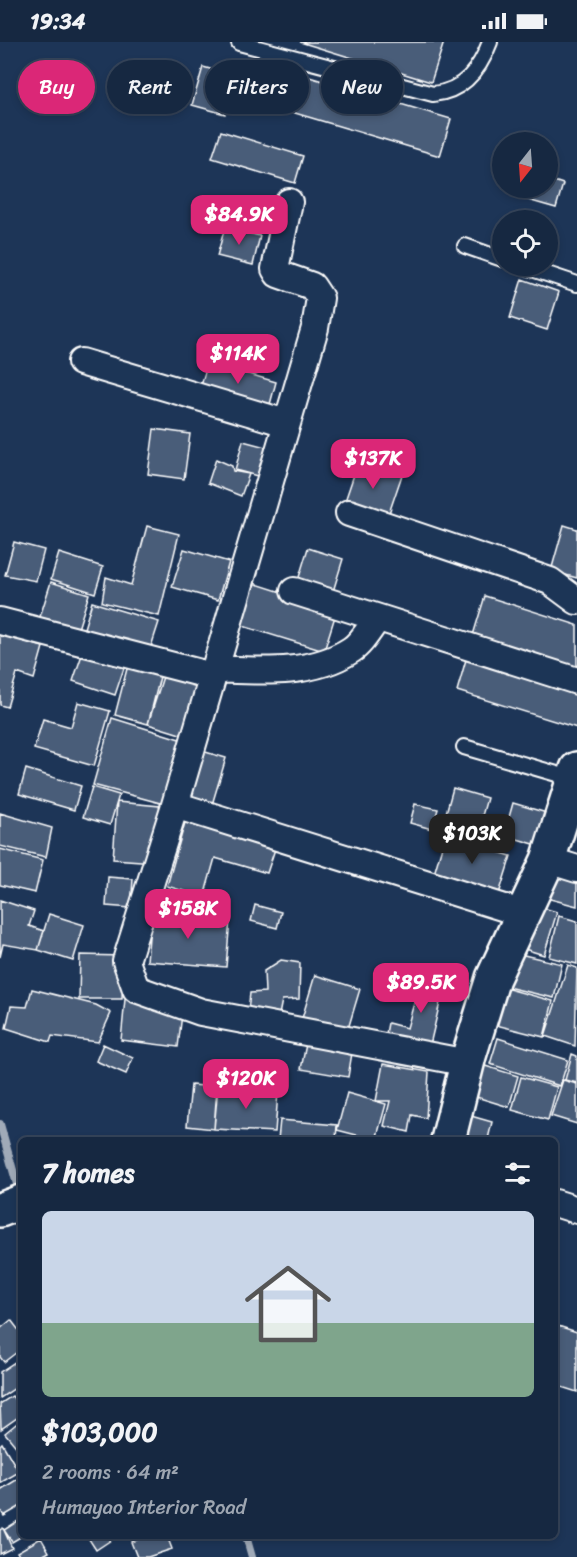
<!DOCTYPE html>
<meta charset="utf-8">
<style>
body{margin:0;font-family:Sriracha,sans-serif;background:#23344c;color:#f1f3f6;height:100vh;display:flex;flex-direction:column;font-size:22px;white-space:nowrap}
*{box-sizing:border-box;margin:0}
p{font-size:20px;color:#9ea6b1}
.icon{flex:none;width:33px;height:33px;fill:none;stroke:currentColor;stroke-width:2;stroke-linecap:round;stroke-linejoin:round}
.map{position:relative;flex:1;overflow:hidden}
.side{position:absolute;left:18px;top:1095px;width:540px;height:402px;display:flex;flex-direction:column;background:#162841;border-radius:9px;box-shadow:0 3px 9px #0003,0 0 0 2px #35445a}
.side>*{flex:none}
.banner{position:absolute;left:18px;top:18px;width:542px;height:54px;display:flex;gap:12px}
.needle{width:39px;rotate:197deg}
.tools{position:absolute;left:492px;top:90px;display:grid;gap:12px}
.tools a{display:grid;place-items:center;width:66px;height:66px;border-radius:50%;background:#162841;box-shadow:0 3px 9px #0003,0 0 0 2px #35445a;font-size:30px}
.price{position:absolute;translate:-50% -51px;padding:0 14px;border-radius:12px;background:#db2777;color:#fff;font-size:20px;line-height:39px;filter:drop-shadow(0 2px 3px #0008)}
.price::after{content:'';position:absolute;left:50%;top:36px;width:18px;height:14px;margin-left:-9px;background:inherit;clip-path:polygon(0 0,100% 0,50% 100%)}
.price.current{background:#222;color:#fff}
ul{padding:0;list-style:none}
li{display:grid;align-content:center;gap:12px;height:318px;padding:0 24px}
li+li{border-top:2px solid #35445a}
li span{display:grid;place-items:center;height:186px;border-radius:9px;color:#555}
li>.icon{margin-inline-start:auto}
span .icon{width:108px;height:108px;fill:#fffc;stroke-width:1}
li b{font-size:26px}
h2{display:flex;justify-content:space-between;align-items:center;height:72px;padding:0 24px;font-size:26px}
.tag{padding:0 21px;border-radius:27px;background:#162841;box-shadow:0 3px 9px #0003,0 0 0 2px #35445a;font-size:21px;line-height:54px}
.tag.current{background:#db2777;color:#fff}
.status{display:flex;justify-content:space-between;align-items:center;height:42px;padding:0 30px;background:#162841;direction:ltr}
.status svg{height:16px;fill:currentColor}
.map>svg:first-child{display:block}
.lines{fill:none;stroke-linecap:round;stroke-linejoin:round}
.stream{stroke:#a0aab8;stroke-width:8}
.building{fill:#4a5d79;stroke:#fff;stroke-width:1.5}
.service-casing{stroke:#fff;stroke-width:18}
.minor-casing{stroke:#fff;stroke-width:30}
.tertiary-casing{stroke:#fff;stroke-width:38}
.service{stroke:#1d3557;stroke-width:14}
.minor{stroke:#1d3557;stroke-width:26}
.tertiary{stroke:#1d3557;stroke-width:33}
</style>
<div class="status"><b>19:34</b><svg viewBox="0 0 49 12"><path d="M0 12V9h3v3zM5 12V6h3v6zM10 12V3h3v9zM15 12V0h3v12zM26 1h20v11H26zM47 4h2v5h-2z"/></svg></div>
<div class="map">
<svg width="577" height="1515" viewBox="0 0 577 1515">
<rect width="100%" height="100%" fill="#1d3557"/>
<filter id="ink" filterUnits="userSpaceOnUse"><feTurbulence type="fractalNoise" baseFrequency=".0167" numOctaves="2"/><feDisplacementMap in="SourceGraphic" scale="12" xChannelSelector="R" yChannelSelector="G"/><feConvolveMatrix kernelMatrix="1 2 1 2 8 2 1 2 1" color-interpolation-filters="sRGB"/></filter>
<g filter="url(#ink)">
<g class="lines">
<path class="stream" d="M 0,1082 L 20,1153
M 246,1494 L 252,1515"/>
</g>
<path class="building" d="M 300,0 L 444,0 L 431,40 Z
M 262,21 L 451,77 L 440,114 L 251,58 Z
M 203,25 L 235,34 L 225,72 L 192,63 Z
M 221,89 L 303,114 L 295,141 L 212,116 Z
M 548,137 L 563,142 L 556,166 L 514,154 L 516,146 L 548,146 Z
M 225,185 L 260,194 L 253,223 L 217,214 Z
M 522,237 L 559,250 L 547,288 L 510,276 Z
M 208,320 L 276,340 L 269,366 L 200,347 Z
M 154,387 L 190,392 L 184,437 L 148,432 Z
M 243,399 L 277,408 L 269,437 L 235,428 Z
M 216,417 L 232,424 L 233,429 L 249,432 L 241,454 L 208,441 Z
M 359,418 L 402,433 L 387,477 L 344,462 Z
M 564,483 L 577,487 L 577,536 L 551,529 Z
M 147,484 L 179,492 L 159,574 L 102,560 L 106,535 L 131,543 Z
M 14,500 L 44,508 L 36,539 L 5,533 Z
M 308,506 L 343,517 L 331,556 L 296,545 Z
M 184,507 L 229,520 L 218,558 L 172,545 Z
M 59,511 L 103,525 L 95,551 L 51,537 Z
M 244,538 L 337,568 L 324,609 L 230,580 Z
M 51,540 L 89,552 L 76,593 L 38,581 Z
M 485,554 L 577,583 L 577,636 L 470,603 Z
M 92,560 L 159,580 L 148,614 L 82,593 Z
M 0,592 L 43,605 L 34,637 L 17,631 L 7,665 L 0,663 Z
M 85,604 L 127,617 L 115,653 L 73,639 Z
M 469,607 L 577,641 L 577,686 L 457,649 Z
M 129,619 L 162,627 L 148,682 L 115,673 Z
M 166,625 L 208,638 L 190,695 L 148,682 Z
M 78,660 L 110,669 L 94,724 L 34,707 L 43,677 L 71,685 Z
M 112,676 L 186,699 L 164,762 L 93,743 Z
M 195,707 L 226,716 L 211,766 L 179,756 Z
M 26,727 L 81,744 L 74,768 L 19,752 Z
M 92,745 L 119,753 L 110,783 L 83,775 Z
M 453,746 L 487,756 L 475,799 L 441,789 Z
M 117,760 L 160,764 L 155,820 L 113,817 Z
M 513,761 L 557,774 L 547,806 L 504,793 Z
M 415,762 L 438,767 L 432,787 L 410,781 Z
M 188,770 L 278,798 L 267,831 L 215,816 L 204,855 L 167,844 Z
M 0,771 L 52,786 L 46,815 L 0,804 Z
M 445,794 L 511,814 L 499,852 L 434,832 Z
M 0,807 L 43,818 L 35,851 L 0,843 Z
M 557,828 L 577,833 L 577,864 L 550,857 Z
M 108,835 L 133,837 L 131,866 L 106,864 Z
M 0,858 L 34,869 L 29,884 L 44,889 L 38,908 L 3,902 L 0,915 Z
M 255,863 L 281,870 L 277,886 L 251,879 Z
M 533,863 L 557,870 L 544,913 L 521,906 Z
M 151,871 L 230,877 L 226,925 L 147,919 Z
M 49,872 L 84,883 L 73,919 L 38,908 Z
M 559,874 L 577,879 L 577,922 L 549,915 Z
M 507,909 L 562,922 L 554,956 L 499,943 Z
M 80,913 L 123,914 L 122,957 L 79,957 Z
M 281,918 L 300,921 L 299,957 L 282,958 L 279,973 L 248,969 L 250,951 L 265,950 L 264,929 Z
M 568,923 L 577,926 L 575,1004 L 545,994 Z
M 423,929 L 446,935 L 429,1007 L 385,997 L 388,981 L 407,986 Z
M 315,933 L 360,947 L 345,997 L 300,983 Z
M 497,944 L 553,959 L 544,995 L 488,981 Z
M 32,947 L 96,963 L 111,971 L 98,1000 L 52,994 L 50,1000 L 6,986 L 11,964 L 27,965 Z
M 125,957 L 183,964 L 178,1005 L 121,998 Z
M 498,996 L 568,1018 L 560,1044 L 490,1022 Z
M 307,997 L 353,1005 L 348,1035 L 301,1027 Z
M 103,1002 L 133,1016 L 126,1032 L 96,1019 Z
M 572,1012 L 577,1014 L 577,1041 L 565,1038 Z
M 383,1022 L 429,1030 L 426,1076 L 412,1073 L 409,1090 L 384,1084 L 390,1059 L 376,1059 Z
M 482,1023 L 518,1034 L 509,1065 L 473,1054 Z
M 521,1035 L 557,1045 L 548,1078 L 512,1068 Z
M 563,1038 L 577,1042 L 577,1082 L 551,1074 Z
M 191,1043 L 217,1045 L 214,1087 L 187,1084 Z
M 218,1044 L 278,1050 L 275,1090 L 214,1087 Z
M 347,1051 L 386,1062 L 376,1098 L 337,1088 Z
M 464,1072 L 492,1080 L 488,1097 L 493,1098 L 457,1098 Z
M 280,1078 L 337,1083 L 336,1098 L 278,1098 Z
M 11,1278 L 21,1291 L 21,1307 L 4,1320 L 0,1315 L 0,1287 Z
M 555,1283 L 577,1290 L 577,1350 L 555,1343 Z
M 21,1316 L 21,1342 L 0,1356 L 0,1330 Z
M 12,1354 L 21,1366 L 21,1373 L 1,1387 L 0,1362 Z
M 21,1378 L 21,1404 L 18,1407 L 5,1391 Z
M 2,1401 L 19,1430 L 0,1441 L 0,1403 Z
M 18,1437 L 21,1441 L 21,1464 L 4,1474 L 0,1468 L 0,1448 Z
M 21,1477 L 22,1494 L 12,1500 L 4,1488 Z
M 3,1486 L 12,1506 L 0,1512 L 0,1488 Z
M 87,1494 L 117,1494 L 96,1508 Z
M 147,1494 L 167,1494 L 172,1507 L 148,1515 L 137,1515 L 131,1500 Z
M 41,1496 L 49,1510 L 40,1515 L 20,1515 L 17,1510 Z"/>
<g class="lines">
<defs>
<path id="service" d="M 239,1 L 433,52 C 464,49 480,27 490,0
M 465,204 L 502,217
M 523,224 L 577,242
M 464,705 L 574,737"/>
<path id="minor" d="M 289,160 L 275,227 L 278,232 L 312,244 L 320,256 L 315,286 L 175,763 L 126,919 L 136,947 L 201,970 L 468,1021
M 81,320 L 286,381
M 349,471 L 550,539 L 577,559
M 294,549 L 577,639
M 0,579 L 212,634
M 214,627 C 259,629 311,634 351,608 C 362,601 370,586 378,576
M 175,763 L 521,871
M 548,818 L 577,827
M 555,1161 L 577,1168"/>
<path id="tertiary" d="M 448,1098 L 469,1014 L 493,936 L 548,818 L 577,727
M 0,1168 L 21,1160"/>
</defs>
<use href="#service" class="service-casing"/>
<use href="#minor" class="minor-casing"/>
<use href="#tertiary" class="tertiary-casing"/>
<use href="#service" class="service"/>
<use href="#minor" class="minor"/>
<use href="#tertiary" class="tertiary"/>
</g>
</g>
</svg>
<div class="tools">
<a><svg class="needle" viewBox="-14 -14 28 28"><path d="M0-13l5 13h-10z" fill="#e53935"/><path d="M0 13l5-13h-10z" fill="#9ea6b1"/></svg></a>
<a><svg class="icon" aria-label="locate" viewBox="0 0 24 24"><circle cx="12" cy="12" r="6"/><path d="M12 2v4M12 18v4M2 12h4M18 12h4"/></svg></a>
</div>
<b class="price" style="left:239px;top:204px">$84.9K</b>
<b class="price" style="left:238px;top:343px">$114K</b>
<b class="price" style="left:373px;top:448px">$137K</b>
<b class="price current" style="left:472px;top:823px">$103K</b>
<b class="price" style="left:188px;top:898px">$158K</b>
<b class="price" style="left:421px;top:972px">$89.5K</b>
<b class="price" style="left:246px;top:1068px">$120K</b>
<div class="banner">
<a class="tag current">Buy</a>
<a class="tag">Rent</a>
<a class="tag">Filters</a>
<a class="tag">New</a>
</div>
<section class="side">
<h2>7 homes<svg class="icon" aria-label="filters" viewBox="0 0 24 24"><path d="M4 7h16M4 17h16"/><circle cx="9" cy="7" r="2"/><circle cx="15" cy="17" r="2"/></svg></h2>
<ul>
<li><span style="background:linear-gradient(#c9d6e8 60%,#7fa58c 0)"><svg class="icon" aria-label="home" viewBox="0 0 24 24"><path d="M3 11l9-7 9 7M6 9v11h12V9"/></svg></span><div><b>$103,000</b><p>2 rooms · 64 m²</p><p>Humayao Interior Road</p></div></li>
</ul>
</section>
</div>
